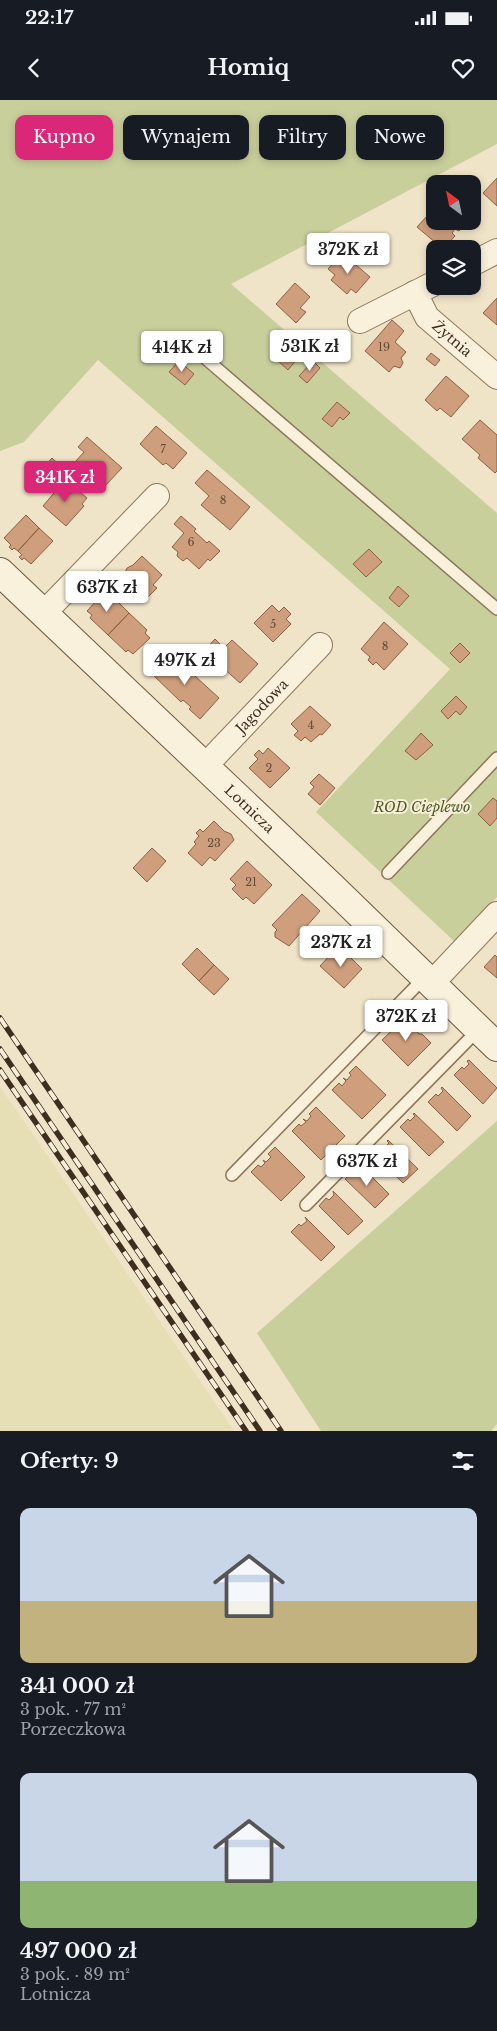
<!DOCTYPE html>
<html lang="pl">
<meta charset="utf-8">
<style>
body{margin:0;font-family:"Libre Baskerville",serif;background:#242831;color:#f1f3f6;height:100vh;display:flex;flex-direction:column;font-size:19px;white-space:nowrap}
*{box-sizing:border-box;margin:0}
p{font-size:16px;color:#9ea1a6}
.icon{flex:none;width:28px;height:28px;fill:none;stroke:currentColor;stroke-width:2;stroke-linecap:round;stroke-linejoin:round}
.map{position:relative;height:1331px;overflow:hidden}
.drawer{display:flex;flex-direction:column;background:#171b24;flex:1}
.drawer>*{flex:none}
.top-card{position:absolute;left:15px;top:15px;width:468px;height:45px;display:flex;gap:10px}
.needle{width:32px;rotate:327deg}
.fabs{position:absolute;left:426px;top:75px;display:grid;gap:10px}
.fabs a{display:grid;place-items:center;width:55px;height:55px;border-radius:10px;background:#171b24;box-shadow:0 2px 8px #0003;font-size:25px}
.price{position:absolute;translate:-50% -42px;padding:0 11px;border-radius:5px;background:#fff;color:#222;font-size:16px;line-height:32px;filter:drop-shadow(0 1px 2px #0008)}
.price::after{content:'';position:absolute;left:50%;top:30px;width:15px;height:11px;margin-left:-8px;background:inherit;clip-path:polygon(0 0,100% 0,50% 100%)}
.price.current{background:#db2777;color:#fff}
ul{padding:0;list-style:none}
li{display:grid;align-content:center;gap:10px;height:265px;padding:0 20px}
li span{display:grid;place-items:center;height:155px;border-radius:10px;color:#555}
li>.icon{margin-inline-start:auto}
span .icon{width:90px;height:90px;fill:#fffc;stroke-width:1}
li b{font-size:21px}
h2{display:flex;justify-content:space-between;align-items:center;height:60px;padding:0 20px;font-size:21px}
.tag{padding:0 18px;border-radius:10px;background:#171b24;box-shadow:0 2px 8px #0003;font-size:18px;line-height:45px}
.tag.current{background:#db2777;color:#fff}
.status{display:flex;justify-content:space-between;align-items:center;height:35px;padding:0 25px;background:#171b24;direction:ltr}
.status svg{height:14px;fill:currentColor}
header{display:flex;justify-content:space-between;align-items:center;height:65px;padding:0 20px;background:#171b24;font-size:22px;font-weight:800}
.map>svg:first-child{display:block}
.farmland{fill:#e6deb5}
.green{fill:#c9cf9b}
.building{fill:#cf9f7d;stroke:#8d5f41}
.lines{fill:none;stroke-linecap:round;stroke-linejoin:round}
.lane-casing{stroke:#8d765c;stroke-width:14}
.street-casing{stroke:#8d765c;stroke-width:26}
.secondary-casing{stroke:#6f573f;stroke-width:30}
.lane{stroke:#faf1dc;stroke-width:11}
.street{stroke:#faf1dc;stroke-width:24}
.secondary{stroke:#faf1dc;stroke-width:28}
.rail-casing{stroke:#3d2e20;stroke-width:5.5}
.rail{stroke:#f7eed8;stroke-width:4;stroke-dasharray:11;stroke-linecap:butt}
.labels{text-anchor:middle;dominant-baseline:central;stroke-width:4;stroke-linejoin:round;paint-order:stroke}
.number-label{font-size:11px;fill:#624a37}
.street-label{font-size:14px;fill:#3d2e20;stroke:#f7eed8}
.park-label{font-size:14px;font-style:italic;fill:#4d5a26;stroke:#f7eed8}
</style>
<div class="status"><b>22:17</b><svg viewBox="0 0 49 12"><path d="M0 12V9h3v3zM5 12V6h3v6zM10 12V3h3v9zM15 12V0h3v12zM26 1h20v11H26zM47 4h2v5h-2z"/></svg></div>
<header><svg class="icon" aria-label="back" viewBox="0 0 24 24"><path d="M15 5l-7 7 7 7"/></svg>Homiq<svg class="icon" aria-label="heart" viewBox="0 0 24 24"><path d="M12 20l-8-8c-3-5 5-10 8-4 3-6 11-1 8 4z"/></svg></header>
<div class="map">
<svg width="497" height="1331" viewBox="0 0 497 1331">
<rect width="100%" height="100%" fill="#f0e4c8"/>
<path class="farmland" d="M 0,987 L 30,1030 L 234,1331 L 0,1331 Z"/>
<path class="green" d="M 0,0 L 497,0 L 497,44 L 231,184 L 497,413 L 497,797 L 455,842 L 316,712 L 450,569 L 98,260 L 24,342 L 0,351 Z
M 497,1021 L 497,1324 L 491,1331 L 321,1331 L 257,1233 Z"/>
<path class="building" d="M 497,78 L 497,106 L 483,93 Z
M 435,106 L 435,121 L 468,121 L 459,131 L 455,129 L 452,133 L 455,136 L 443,149 L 417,127 L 428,115 L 429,110 Z
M 342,153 L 370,177 L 356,193 L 351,189 L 347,194 L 331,180 L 335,175 L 328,169 Z
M 295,183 L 310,197 L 300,208 L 306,212 L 296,223 L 276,204 Z
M 497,198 L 497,225 L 483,213 Z
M 392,220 L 404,231 L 395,242 L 406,252 L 401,258 L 403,263 L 400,268 L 394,266 L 389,272 L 365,251 Z
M 284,242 L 300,255 L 288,270 L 275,258 L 277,255 L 275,253 Z
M 431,253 L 440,260 L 435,266 L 426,259 Z
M 179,261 L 194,274 L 185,285 L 169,272 Z
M 313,261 L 320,268 L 307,283 L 299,276 Z
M 446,276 L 469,296 L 451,317 L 440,308 L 437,311 L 425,300 Z
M 337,302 L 350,313 L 343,320 L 340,317 L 332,327 L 322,319 Z
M 480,320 L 497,335 L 497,371 L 495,373 L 478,358 L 480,355 L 462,339 Z
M 156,326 L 187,353 L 173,369 L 166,363 L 163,365 L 140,344 Z
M 87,337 L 122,368 L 103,388 L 75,362 L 84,352 L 78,347 Z
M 52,358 L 66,371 L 52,387 L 38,374 Z
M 207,370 L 250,407 L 230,430 L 201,405 L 209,396 L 195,383 Z
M 65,380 L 72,387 L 68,391 L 70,394 L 75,388 L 87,398 L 82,404 L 84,406 L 66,426 L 43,406 Z
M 26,415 L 39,428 L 18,451 L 14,448 L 12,450 L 9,447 L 11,445 L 4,438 Z
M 181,416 L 196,429 L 194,431 L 207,443 L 209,441 L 220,451 L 210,461 L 208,459 L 199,469 L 187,458 L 183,461 L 177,456 L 178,452 L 172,447 L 184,433 L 174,424 Z
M 39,428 L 53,441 L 31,464 L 24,458 L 22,460 L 19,457 L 22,455 L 18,451 Z
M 369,449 L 382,462 L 366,477 L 353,464 Z
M 142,456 L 162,475 L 153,485 L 157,488 L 146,499 L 123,478 L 127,468 L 133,465 Z
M 398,486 L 409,496 L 399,507 L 389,498 Z
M 106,490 L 129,513 L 108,535 L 90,518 L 92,515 L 87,511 Z
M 272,505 L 279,512 L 284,507 L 291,514 L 286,519 L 291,524 L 273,542 L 254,523 Z
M 129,513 L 147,530 L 145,533 L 150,538 L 133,554 L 128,550 L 126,552 L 108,535 Z
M 384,522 L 408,544 L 384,570 L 376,562 L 373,565 L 368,560 L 370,557 L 361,549 Z
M 215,539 L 224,548 L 232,540 L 258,564 L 240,583 L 204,551 Z
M 460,543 L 470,553 L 460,563 L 450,553 Z
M 171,554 L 219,598 L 200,619 L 189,609 L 191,607 L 183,600 L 181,602 L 152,574 Z
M 456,596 L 467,607 L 460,615 L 456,611 L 448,619 L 441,611 Z
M 310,606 L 331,625 L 322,635 L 320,634 L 311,642 L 305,637 L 301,641 L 294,635 L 298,631 L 291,624 Z
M 421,633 L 433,645 L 416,660 L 405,651 Z
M 268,648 L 290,668 L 270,688 L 249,668 L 258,659 L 254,655 L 259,650 L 263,654 Z
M 319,674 L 335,688 L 320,705 L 308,694 L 314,687 L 310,683 Z
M 493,698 L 497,701 L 497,718 L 490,726 L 478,714 Z
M 214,721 L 224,731 L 231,734 L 234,740 L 215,761 L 210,757 L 202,766 L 188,753 L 196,744 L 194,742 L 199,736 L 196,733 L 200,729 L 203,732 Z
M 152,748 L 166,761 L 147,782 L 133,768 Z
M 247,761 L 272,785 L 254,804 L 246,797 L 243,800 L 232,789 L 236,785 L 230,779 Z
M 302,794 L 320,811 L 289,846 L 275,837 L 275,832 L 277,830 L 272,825 Z
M 197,848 L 214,865 L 199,881 L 182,864 Z
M 336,849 L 344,856 L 347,854 L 362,869 L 344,888 L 320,866 Z
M 495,855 L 497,857 L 497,878 L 484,867 Z
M 214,865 L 229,879 L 214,895 L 199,881 Z
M 406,917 L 419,934 L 422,934 L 431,943 L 408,966 L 382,940 Z
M 469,960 L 497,988 L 483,1004 L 454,975 L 462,967 L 464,969 L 469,964 L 467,961 Z
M 356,966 L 386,995 L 362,1019 L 332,990 L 339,983 L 342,986 L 346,981 L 343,978 L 347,980 L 351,975 L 349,973 Z
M 442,987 L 471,1016 L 457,1031 L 428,1002 L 436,994 L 438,996 L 443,991 L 441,988 Z
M 316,1007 L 345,1036 L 321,1060 L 292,1031 L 299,1024 L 301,1026 L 306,1022 L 303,1019 L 307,1021 L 311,1016 L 309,1014 Z
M 414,1013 L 444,1042 L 429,1056 L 400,1027 L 408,1019 L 410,1021 L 415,1016 L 413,1014 Z
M 388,1040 L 418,1069 L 403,1083 L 373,1054 L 381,1046 L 384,1048 L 389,1043 L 387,1041 Z
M 275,1047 L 305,1077 L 281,1101 L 251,1072 L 258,1065 L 261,1067 L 265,1063 L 263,1060 L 266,1062 L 271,1057 L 268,1054 Z
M 360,1065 L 389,1094 L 375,1108 L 345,1079 L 353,1071 L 355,1073 L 361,1068 L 358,1066 Z
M 333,1091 L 363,1121 L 348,1135 L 319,1106 L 326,1098 L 329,1100 L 334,1095 Z
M 305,1117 L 335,1147 L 321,1161 L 291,1132 L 299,1124 L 301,1126 L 307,1121 Z"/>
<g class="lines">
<defs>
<path id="lane" d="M 184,240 L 497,509
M 388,773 L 497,658
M 232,1075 L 425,877
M 306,1105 L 479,929"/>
<g id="street">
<path d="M 472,164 L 497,151"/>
<path id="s1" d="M 415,193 L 427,217 L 497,277"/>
<path d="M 360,221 L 435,183"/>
<path d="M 43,514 L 157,396"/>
<path id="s2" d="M 204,667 L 320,545"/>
<path d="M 431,884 L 497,814"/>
</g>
<g id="secondary">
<path id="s3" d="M 0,472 L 332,787 L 497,947"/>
</g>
</defs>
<use href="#lane" class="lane-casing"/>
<use href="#street" class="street-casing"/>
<use href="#secondary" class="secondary-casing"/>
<use href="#lane" class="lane"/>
<use href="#street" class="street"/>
<use href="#secondary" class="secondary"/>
<defs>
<path id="rail" d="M 0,918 L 281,1331
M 0,949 L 260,1331
M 0,970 L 246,1331"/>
</defs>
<use href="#rail" class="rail-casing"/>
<use href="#rail" class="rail"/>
</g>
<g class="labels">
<g class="number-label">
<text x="384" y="247">19</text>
<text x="163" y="349">7</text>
<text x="223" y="400">8</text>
<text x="191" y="442">6</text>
<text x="273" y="524">5</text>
<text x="385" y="546">8</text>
<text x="311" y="625">4</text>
<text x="269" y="668">2</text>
<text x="214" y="743">23</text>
<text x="251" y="782">21</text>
</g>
<g class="street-label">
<text stroke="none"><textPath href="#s1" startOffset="60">Żytnia</textPath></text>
<text stroke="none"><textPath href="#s2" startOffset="84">Jagodowa</textPath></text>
<text stroke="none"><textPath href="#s3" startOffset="344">Lotnicza</textPath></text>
</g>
<g class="park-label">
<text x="422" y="707">ROD Cieplewo</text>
</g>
</g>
</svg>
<div class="fabs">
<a><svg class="needle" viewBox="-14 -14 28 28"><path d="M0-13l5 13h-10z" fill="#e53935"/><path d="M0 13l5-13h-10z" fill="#9ea1a6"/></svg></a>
<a><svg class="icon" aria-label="layers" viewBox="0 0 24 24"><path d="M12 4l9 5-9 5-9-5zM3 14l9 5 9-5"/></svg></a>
</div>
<b class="price" style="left:348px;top:175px">372K zł</b>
<b class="price" style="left:310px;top:272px">531K zł</b>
<b class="price" style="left:182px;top:273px">414K zł</b>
<b class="price current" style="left:65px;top:403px">341K zł</b>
<b class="price" style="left:107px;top:513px">637K zł</b>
<b class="price" style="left:185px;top:586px">497K zł</b>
<b class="price" style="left:341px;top:868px">237K zł</b>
<b class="price" style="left:406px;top:942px">372K zł</b>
<b class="price" style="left:367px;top:1087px">637K zł</b>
<div class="top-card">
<a class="tag current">Kupno</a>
<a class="tag">Wynajem</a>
<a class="tag">Filtry</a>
<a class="tag">Nowe</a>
</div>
</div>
<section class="drawer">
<h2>Oferty: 9<svg class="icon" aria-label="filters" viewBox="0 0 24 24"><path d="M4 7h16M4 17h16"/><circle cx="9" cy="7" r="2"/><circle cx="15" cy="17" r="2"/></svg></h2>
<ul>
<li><span style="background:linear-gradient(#c9d6e8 60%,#c2b280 0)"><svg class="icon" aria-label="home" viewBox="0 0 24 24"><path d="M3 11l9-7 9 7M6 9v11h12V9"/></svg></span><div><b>341 000 zł</b><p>3 pok. · 77 m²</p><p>Porzeczkowa</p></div></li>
<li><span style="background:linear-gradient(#c9d6e8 70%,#8fb573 0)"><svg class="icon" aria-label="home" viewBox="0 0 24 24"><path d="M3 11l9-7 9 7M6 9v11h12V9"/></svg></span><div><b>497 000 zł</b><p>3 pok. · 89 m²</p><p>Lotnicza</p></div></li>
</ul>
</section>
